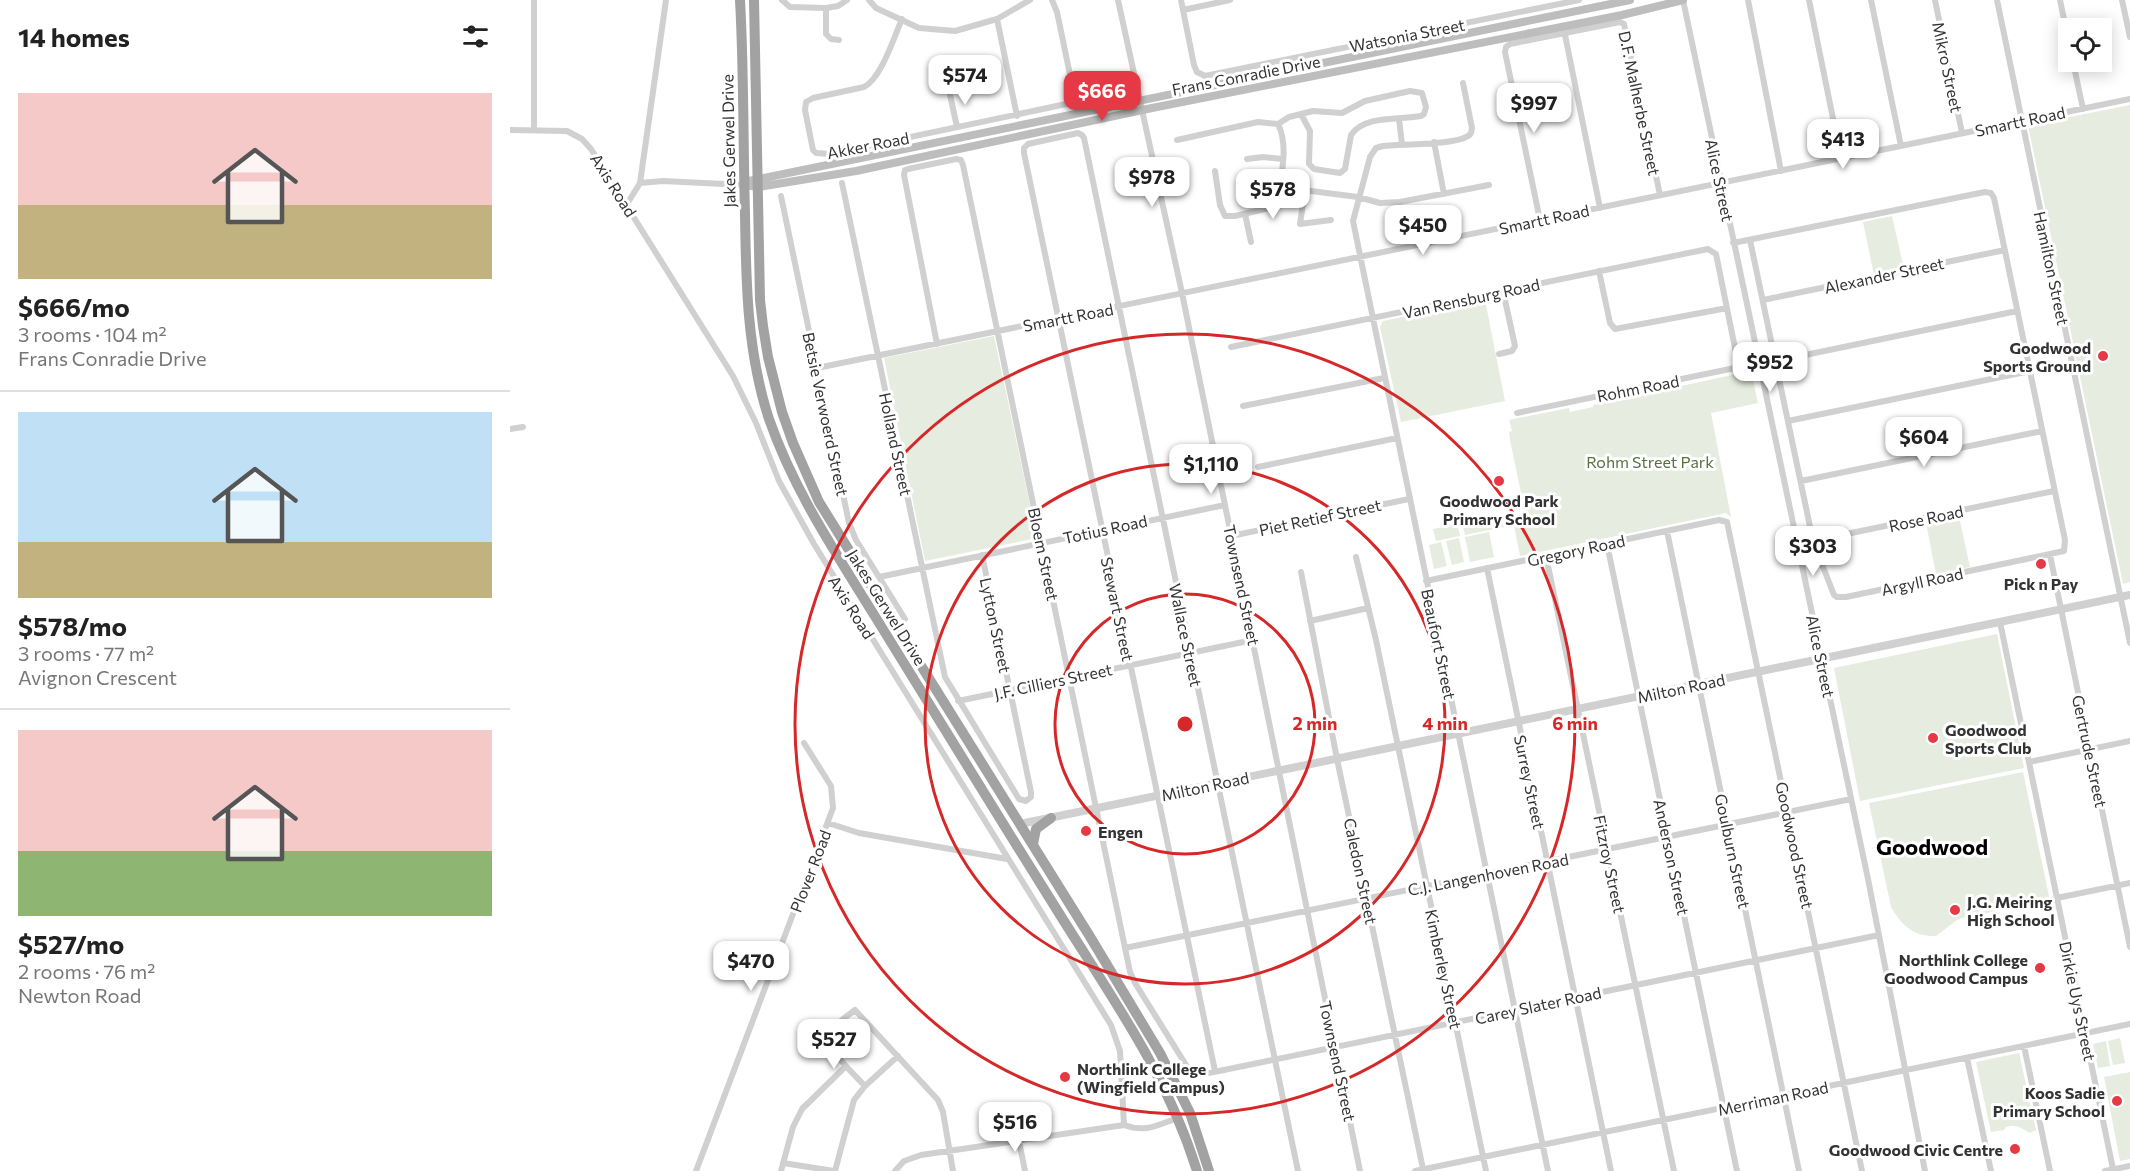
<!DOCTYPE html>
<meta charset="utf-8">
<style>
body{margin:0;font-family:Commissioner,sans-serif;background:#f2f2f2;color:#222;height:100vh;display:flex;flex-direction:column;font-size:22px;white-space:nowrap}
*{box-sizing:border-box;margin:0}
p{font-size:20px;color:#767676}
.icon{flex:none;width:33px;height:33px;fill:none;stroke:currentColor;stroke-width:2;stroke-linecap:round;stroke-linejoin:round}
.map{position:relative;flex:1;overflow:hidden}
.side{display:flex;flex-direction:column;background:#fff;width:510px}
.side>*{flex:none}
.controls{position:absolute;left:1548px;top:18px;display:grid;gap:12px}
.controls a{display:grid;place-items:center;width:54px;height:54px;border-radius:0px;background:#fff;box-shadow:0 3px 15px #0003;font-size:30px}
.price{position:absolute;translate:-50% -51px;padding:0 14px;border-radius:12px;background:#fff;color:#222;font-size:20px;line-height:39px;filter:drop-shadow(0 2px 3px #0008)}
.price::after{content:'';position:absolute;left:50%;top:36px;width:18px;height:14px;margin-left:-9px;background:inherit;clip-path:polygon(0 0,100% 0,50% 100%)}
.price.current{background:#e63946;color:#fff}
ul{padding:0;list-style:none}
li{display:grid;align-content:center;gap:12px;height:318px;padding:0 18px}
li+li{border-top:2px solid #e0e0e0}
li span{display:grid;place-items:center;height:186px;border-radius:0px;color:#555}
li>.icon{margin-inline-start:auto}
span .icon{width:108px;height:108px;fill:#fffc;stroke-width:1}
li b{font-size:26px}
h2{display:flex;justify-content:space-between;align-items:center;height:72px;padding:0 18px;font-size:26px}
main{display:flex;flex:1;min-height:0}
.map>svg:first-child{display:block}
.green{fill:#e6ecdf}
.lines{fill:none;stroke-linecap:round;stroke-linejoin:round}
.minor{stroke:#d0d0d0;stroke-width:6}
.tertiary{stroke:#d0d0d0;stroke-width:8}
.secondary{stroke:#bdbdbd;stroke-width:8}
.trunk{stroke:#a2a2a2;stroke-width:10}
.ring{fill:none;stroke:#d62828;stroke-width:3}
.poi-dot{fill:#e63946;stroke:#fff;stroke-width:2}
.labels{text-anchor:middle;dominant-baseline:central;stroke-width:6;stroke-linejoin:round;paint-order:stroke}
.street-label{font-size:16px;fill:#333;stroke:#fff}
.poi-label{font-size:16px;font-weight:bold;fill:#333;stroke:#fff;text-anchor:end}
.park-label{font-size:16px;fill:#56703f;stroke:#fff}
.district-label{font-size:22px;font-weight:bold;fill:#000;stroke:#fff}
.centre{fill:#d62828;stroke:#fff;stroke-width:3}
.ring-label{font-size:18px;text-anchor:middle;font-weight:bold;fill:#d62828;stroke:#fff;stroke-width:6;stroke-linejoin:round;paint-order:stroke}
</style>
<main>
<section class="side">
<h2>14 homes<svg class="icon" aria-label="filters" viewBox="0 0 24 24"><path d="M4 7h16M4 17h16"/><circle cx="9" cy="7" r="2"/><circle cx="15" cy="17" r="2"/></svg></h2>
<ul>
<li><span style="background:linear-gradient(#f6c9c9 60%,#c2b280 0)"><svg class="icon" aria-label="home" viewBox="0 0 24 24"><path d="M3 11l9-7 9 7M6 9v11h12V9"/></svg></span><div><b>$666/mo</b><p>3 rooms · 104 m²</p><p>Frans Conradie Drive</p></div></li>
<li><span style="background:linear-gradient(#bfe0f5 70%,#c2b280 0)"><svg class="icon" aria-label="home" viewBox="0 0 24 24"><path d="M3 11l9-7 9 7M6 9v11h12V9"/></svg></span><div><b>$578/mo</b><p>3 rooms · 77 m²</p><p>Avignon Crescent</p></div></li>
<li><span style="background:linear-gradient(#f6c9c9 65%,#8fb573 0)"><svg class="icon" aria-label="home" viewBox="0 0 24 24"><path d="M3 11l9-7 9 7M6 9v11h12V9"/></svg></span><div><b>$527/mo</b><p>2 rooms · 76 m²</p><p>Newton Road</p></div></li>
</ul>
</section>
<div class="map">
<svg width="1620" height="1171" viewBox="0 0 1620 1171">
<rect width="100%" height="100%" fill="#fff"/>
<path class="green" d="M 1620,105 L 1620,582 L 1613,584 L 1519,130 L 1519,125 Z
M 1382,216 L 1394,269 L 1364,275 L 1353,222 Z
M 975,300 L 995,401 L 891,422 L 870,327 L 873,321 Z
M 484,336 L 527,538 L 415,561 L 374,358 Z
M 1241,371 L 1248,403 L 1201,413 L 1221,517 L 1216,513 L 1010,556 L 1004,525 L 955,535 L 952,523 L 1001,513 L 1003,520 L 1016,517 L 1000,440 L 999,432 L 1002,431 L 999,420 L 1059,408 L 1060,412 L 1083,407 L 1083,405 Z
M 1449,517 L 1460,567 L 1426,574 L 1416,523 Z
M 947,524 L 950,536 L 926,541 L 923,529 Z
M 979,532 L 984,557 L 960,562 L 955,537 Z
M 949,538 L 954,562 L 942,565 L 936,541 Z
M 931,542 L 937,566 L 924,569 L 919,545 Z
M 1487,634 L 1514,768 L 1350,801 L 1324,668 Z
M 1513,772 L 1540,901 L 1455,917 L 1447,920 L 1426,936 C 1404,937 1391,925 1381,907 L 1359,803 Z
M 1610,1038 L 1615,1063 L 1603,1065 L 1598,1041 Z
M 1596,1041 L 1600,1066 L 1588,1068 L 1583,1044 Z
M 1509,1053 L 1526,1130 L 1520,1133 C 1511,1128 1507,1124 1496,1127 L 1494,1130 L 1481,1132 L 1466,1062 Z
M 1620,1072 L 1620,1159 L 1610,1161 L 1594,1077 Z"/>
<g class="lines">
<path class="minor" d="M 24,0 L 24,129
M 272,0 L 280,7 L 316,8 L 328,6 L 337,0
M 359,0 L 366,8 L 409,28 L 445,31 L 487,19 L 520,0
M 608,0 L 672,293 L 850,1171
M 671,0 L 684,65 L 687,72 L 695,76 L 1069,0
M 1173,0 L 1358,879 L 1415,1171
M 1238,0 L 1271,171
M 1299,0 L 1331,158
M 1361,0 L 1391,146
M 1425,0 L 1452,133
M 1487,0 L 1620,643
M 1550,0 L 1558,39
M 1612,0 L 1620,37
M 316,8 L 316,34 L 321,39 L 329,40
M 673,10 L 720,0
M 392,19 C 384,37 371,79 354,87 L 303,98 L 296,102 L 295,110 L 303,150 L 306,153 L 320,154 L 561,103 L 564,94 L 547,12 L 542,0
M 487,19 L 507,116
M 1055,35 L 1090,208
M 1563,62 L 1573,109
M 953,83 L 962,128 C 961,132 962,134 958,136 C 945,145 891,144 873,146 L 866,148 L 860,157 L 843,221 L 1038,1171
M 439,90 L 447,127
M 889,119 L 892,144
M 0,130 L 57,131 L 72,139 L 81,149 L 223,376 L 246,423 L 269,481 L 304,544 L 601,1025 L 610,1051 L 614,1125
M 667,140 L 748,122 L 768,124 L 779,117 L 803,111 L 832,113 L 855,101 L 900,91 L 912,93 L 916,107 L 914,114 L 911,116 C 890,120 854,115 841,135 L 835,169 L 830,173 L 804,169 L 799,164 L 800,131 L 791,114
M 924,142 L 934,194
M 737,159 L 753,157 L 773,159
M 705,171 L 710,205 L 715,216 L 725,216 L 764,207 L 768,199 C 771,175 779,146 768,124
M 130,183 L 153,181 L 234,185
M 332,183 L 435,677 L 509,799 L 516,801 L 521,797 L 521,792 L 472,555
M 770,187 L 848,197 L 870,203 L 890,202 L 979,185
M 795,190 L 790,224 L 821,220
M 271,196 L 339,523 L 346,540 L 395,619
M 117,204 L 130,183 L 156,0
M 735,214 L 741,242
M 1030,220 L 995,52 L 996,47 L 1000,44 L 1110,22 L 1114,24 L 1150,195
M 1223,243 L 1475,192 L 1481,193 L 1484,198 L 1555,540 L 1554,551 L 1336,597 L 1327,597 L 1324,595 L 1303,541 L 1240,240
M 1089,271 L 1100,323 L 1105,329 L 1217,308
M 1253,300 L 1495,250
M 427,344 L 394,175 L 395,170 L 398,169 L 446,159 L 451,160 L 453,165 L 620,972 L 625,983 L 681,1073 L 687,1075 L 709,1071 L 1369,935
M 721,347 L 1198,249 L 1206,254 L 1229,368
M 989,354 L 1002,351 L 1005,346 L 993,291
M 1266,361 L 1507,311
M 307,368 L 1620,99
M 733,406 L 874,378
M 1007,413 L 1249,363
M 1278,421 L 1520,371
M 0,429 L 13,427
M 748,467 L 887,438
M 1291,481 L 1532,431
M 1157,531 L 1289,1171
M 721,536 L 899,499
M 1097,544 L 1227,1171
M 1288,544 L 1544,491
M 1540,555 L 1620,947
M 1036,556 L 1164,1171
M 846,557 L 866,640 L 976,1171
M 977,568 L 1101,1171
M 791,572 L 827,759 L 913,1169
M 369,577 L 715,505
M 916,581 L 1209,520 L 1217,522 L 1352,1171
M 800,621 L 858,608
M 1490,622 L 1603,1169
M 448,701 L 743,640
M 1519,762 L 1620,741
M 318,823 L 349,833 L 497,859
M 1547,898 L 1620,883
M 615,948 L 1341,799
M 1514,1046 L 1540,1171
M 1457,1058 L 1481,1171
M 705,1071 L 514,153 L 514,148 L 518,144 L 568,133 L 572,135 L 574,138 L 788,1171
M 355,1086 C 346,1076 312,1046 320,1033 C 325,1024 337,1016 345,1010 L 428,1100 L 433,1112 L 443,1171
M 509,1141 L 515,1171
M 273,1163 L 324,1171
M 186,1171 L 323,808 L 321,786 L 294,743
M 271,1171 L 283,1127 L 292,1109 L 336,1066
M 325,1171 L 344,1100 L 355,1086 L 388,1056
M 385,1171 L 394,1161 L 411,1155 L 614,1125 C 636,1133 647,1125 668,1118
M 905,1171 L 1620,1024
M 1595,1171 L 1620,1166"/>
<path class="tertiary" d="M 510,824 L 1620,595"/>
<path class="secondary" d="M 234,182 L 1120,0
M 234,185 L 248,187 L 346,171 L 642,108 L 1112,15 L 1173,0"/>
<path class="trunk" d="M 230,0 C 234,71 233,143 235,214 C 236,283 237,352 259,419 C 284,491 326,553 366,618 C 426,715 486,813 547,910 C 601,997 656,1071 687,1171
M 244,0 L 250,300 L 253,326 L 258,357 L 272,412 L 283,443 L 309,502 L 579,935 L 650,1053 L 680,1113 L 699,1171
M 523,844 L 526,829 L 541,818"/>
</g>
<g class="ring">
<circle cx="675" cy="724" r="130"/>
<circle cx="675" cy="724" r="260"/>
<circle cx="675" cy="724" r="390"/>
</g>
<g class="poi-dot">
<circle cx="1593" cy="356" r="6"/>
<circle cx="989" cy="481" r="6"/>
<circle cx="1531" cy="564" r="6"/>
<circle cx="1423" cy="738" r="6"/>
<circle cx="576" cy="831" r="6"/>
<circle cx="1445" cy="910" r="6"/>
<circle cx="1530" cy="968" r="6"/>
<circle cx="555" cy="1077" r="6"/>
<circle cx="1607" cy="1101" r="6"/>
<circle cx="1505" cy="1149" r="6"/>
</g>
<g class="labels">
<g class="street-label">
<text transform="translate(897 35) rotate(-11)">Watsonia Street</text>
<text transform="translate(1438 67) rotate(78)">Mikro Street</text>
<text transform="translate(736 75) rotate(-11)">Frans Conradie Drive</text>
<text transform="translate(1130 103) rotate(78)">D.F. Malherbe Street</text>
<text transform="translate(1510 121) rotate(-12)">Smartt Road</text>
<text transform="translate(218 141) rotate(-91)">Jakes Gerwel Drive</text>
<text transform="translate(358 145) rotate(-11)">Akker Road</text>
<text transform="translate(1210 180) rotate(78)">Alice Street</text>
<text transform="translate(104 185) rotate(58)">Axis Road</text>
<text transform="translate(1034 219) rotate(-12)">Smartt Road</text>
<text transform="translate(1542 268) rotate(78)">Hamilton Street</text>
<text transform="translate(1374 275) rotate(-12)">Alexander Street</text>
<text transform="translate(961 298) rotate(-12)">Van Rensburg Road</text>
<text transform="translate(558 317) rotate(-11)">Smartt Road</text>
<text transform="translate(1128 388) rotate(-11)">Rohm Road</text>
<text transform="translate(316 414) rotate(78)">Betsie Verwoerd Street</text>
<text transform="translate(386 444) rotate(78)">Holland Street</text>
<text transform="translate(810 517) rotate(-12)">Piet Retief Street</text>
<text transform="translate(1416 518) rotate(-12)">Rose Road</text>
<text transform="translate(595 529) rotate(-12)">Totius Road</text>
<text transform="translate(1066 550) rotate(-12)">Gregory Road</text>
<text transform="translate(534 554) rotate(78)">Bloem Street</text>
<text transform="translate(1412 581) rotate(-12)">Argyll Road</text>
<text transform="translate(732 585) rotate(78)">Townsend Street</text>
<text transform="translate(342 607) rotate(58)">Axis Road</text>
<text transform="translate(377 607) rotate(58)">Jakes Gerwel Drive</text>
<text transform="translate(608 609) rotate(78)">Stewart Street</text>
<text transform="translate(486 625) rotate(78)">Lytton Street</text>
<text transform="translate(676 635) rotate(78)">Wallace Street</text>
<text transform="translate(929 644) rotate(78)">Beaufort Street</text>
<text transform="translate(1311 656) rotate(78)">Alice Street</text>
<text transform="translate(543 681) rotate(-12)">J.F. Cilliers Street</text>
<text transform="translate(1171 688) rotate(-12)">Milton Road</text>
<text transform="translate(1580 751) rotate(78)">Gertrude Street</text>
<text transform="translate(1020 782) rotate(78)">Surrey Street</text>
<text transform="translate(695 786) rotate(-12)">Milton Road</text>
<text transform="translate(1285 845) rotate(78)">Goodwood Street</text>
<text transform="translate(1223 851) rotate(78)">Goulburn Street</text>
<text transform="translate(1162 857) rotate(78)">Anderson Street</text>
<text transform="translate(1100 864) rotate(78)">Fitzroy Street</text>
<text transform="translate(300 871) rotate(-69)">Plover Road</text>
<text transform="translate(851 871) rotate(78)">Caledon Street</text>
<text transform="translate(978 874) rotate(-11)">C.J. Langenhoven Road</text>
<text transform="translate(934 969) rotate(78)">Kimberley Street</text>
<text transform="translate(1568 1001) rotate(78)">Dirkie Uys Street</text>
<text transform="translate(1028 1005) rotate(-12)">Carey Slater Road</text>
<text transform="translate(828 1061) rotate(78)">Townsend Street</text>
<text transform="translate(1263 1098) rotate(-12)">Merriman Road</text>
</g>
<g class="poi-label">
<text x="1581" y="347">Goodwood<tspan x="1581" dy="18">Sports Ground</tspan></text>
<text x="989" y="500" text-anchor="middle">Goodwood Park<tspan x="989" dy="18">Primary School</tspan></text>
<text x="1531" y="583" text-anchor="middle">Pick n Pay</text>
<text x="1435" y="729" text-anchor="start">Goodwood<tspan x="1435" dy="18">Sports Club</tspan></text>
<text x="588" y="831" text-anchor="start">Engen</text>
<text x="1457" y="901" text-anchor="start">J.G. Meiring<tspan x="1457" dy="18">High School</tspan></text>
<text x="1518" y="959">Northlink College<tspan x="1518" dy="18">Goodwood Campus</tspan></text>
<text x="567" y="1068" text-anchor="start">Northlink College<tspan x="567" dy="18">(Wingfield Campus)</tspan></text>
<text x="1595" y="1092">Koos Sadie<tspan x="1595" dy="18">Primary School</tspan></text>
<text x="1493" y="1149">Goodwood Civic Centre</text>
</g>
<g class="park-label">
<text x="1140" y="461">Rohm Street Park</text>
</g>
<g class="district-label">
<text x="1422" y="846">Goodwood</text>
</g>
</g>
<circle cx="675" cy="724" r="9" class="centre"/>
<g class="ring-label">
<text x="805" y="730">2 min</text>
<text x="935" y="730">4 min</text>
<text x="1065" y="730">6 min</text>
</g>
</svg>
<div class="controls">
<a><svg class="icon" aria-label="locate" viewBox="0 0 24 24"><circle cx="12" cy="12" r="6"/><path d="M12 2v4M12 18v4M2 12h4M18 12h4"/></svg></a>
</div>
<b class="price" style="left:455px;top:106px">$574</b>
<b class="price current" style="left:592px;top:122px">$666</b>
<b class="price" style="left:1024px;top:134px">$997</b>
<b class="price" style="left:1333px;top:170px">$413</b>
<b class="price" style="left:642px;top:208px">$978</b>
<b class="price" style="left:763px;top:220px">$578</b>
<b class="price" style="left:913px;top:256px">$450</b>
<b class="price" style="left:1260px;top:393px">$952</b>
<b class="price" style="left:1414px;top:468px">$604</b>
<b class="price" style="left:701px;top:495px">$1,110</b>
<b class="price" style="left:1303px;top:577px">$303</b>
<b class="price" style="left:241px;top:992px">$470</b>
<b class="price" style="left:324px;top:1070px">$527</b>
<b class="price" style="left:505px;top:1153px">$516</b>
</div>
</main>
